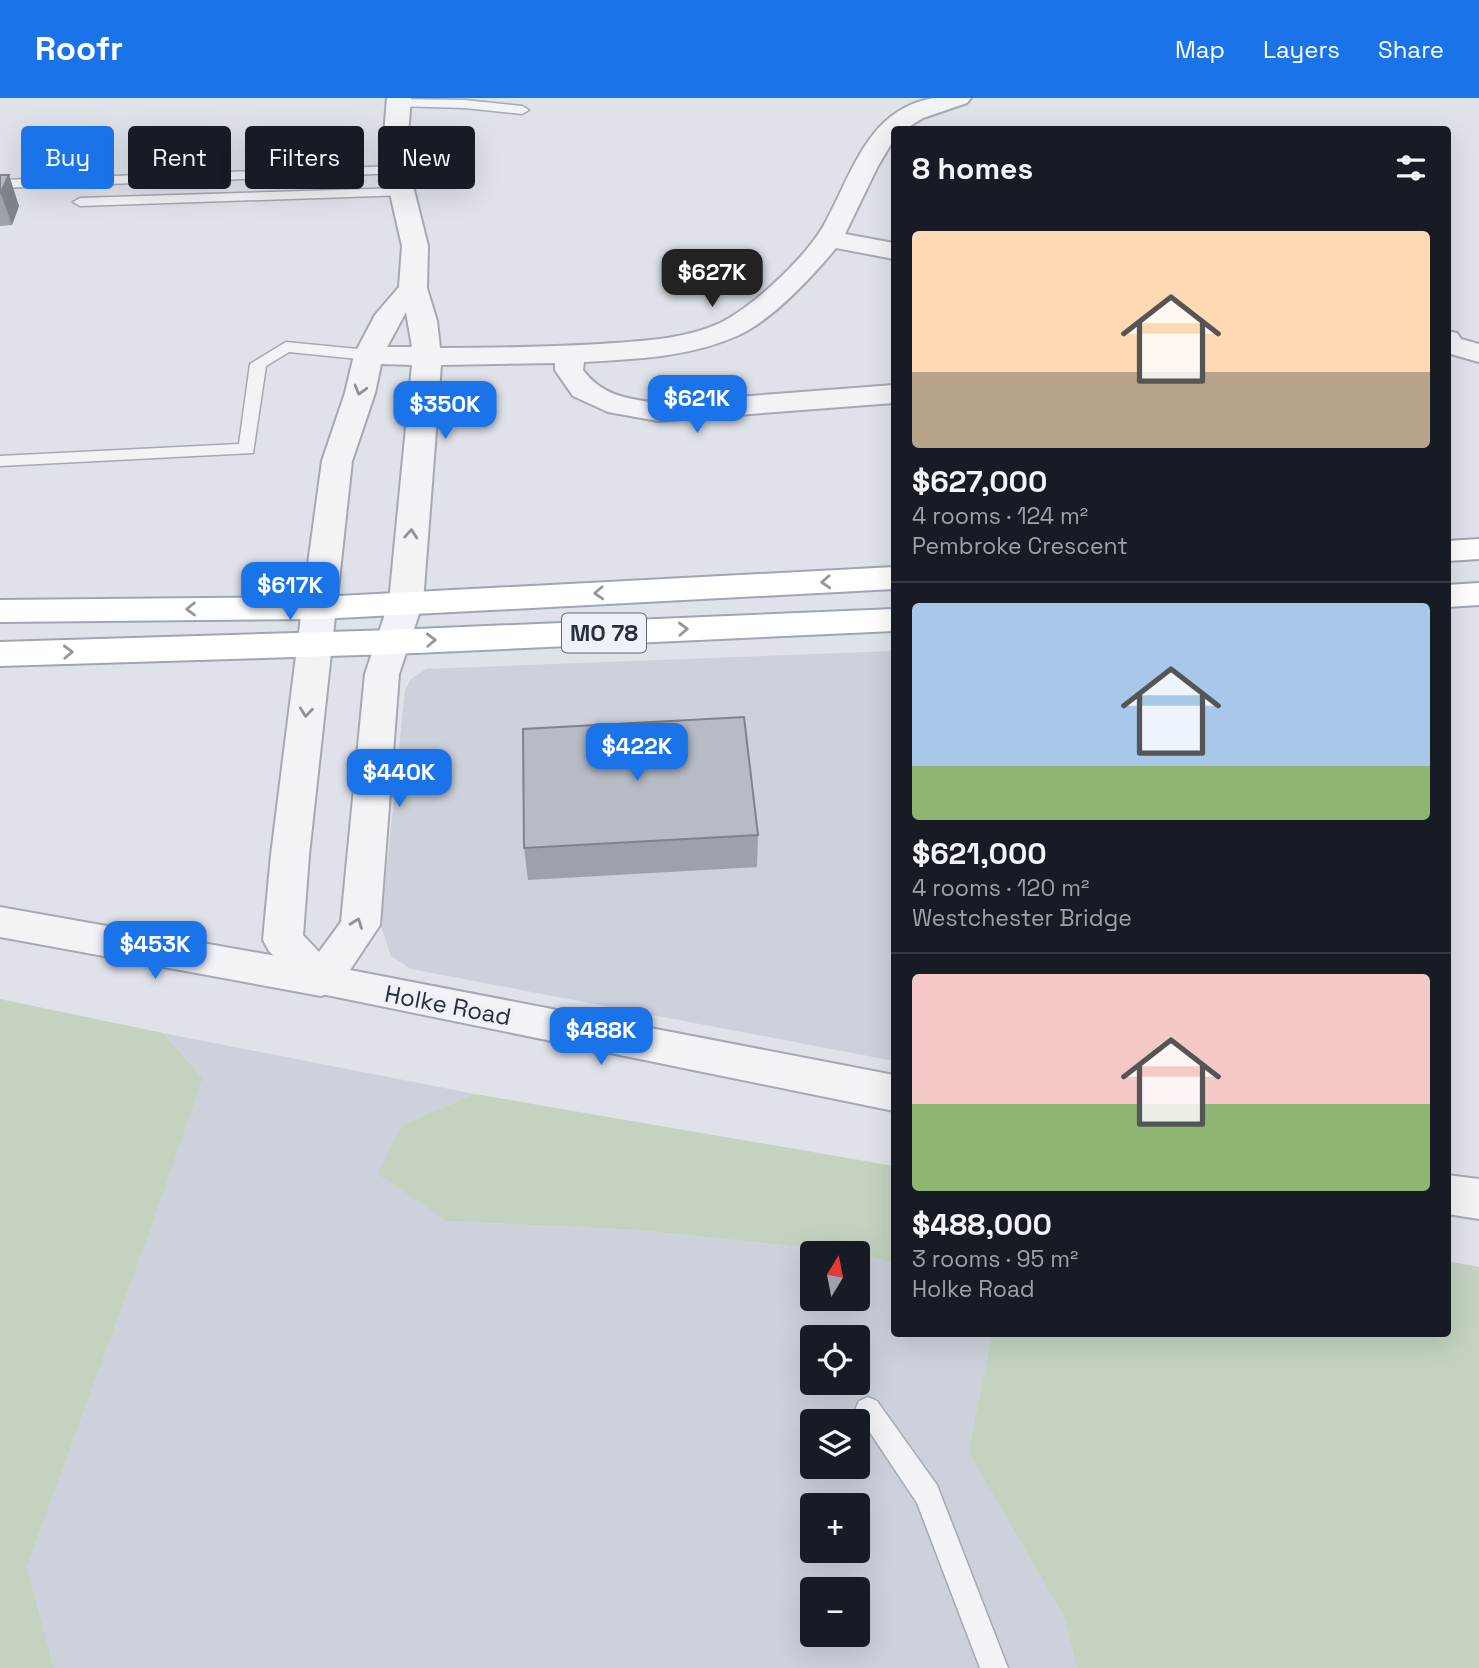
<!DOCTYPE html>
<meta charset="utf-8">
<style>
body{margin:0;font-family:"Space Grotesk",sans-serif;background:#242831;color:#f1f3f6;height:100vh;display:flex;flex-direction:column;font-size:26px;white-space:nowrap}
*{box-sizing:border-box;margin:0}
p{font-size:23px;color:#9ea1a6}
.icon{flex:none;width:38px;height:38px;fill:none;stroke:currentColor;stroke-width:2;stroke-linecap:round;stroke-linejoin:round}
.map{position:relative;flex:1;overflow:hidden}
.sheet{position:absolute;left:891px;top:28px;width:560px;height:1211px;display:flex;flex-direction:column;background:#171b24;border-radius:7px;box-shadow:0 7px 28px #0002}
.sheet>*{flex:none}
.hud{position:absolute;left:21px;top:28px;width:665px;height:63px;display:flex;gap:14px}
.needle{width:46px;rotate:10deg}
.fabs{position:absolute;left:800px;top:1143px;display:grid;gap:14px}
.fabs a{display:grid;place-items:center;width:70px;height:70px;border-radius:7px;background:#171b24;box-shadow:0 7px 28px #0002;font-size:35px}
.price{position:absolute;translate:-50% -60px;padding:0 16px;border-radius:14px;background:#1a73e8;color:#fff;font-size:23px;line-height:46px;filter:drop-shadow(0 2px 4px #0008)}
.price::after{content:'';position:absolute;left:50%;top:42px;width:21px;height:16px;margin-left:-10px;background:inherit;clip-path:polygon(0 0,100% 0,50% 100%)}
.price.active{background:#222;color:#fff}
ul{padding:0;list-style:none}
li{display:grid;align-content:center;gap:14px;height:371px;padding:0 21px}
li+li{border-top:2px solid #363941}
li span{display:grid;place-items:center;height:217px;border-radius:7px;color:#555}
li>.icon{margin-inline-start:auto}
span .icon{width:126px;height:126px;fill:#fffc;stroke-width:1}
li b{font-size:30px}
h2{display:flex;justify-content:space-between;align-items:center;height:84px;padding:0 21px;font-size:30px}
.chip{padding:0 24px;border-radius:7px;background:#171b24;box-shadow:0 7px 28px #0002;font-size:24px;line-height:63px}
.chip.active{background:#1a73e8;color:#fff}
header{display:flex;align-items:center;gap:42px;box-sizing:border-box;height:98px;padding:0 35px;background:#1a73e8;color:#fff}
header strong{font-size:33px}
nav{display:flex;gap:38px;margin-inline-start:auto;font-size:24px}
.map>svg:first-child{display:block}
.built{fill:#cdd1db;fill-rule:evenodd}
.green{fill:#c3d3c0}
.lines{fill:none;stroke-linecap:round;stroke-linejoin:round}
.service-casing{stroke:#a4a9b3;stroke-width:3}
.minor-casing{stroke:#a4a9b3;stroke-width:4}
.tertiary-casing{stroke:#a4a9b3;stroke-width:4}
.primary-casing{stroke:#9ea6b4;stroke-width:4}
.service{fill:#f2f3f7;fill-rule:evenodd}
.minor{fill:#f2f3f7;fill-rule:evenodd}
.tertiary{fill:#f2f3f7;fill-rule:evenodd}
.primary{fill:#fff;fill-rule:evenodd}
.wall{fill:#9da1a9}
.shaded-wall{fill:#7f838a}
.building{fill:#b6bbc5;stroke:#7f838a;stroke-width:2}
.oneway{stroke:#8d919c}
.oneway2{stroke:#9497a0}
.labels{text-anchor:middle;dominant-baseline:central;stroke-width:7;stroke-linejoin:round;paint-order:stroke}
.shield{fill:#eef1f6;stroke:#636977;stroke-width:2}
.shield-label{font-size:23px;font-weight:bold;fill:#282f40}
.street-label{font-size:24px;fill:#282f40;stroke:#eef1f6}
</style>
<header>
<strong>Roofr</strong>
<nav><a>Map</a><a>Layers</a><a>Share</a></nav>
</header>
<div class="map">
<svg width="1479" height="1570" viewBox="0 0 1479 1570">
<rect width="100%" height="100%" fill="#dfe2e9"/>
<path class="built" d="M 894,553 L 894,963 L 411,871 L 391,858 L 381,828 L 405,592 L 411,581 L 426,571 Z
M 163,935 L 475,996 L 402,1027 L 447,1123 L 637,1132 L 857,1155 L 812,1155 L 812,1200 L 858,1200 L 858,1155 L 894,1166 L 894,1236 L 992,1236 L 968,1354 L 1064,1519 L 1077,1570 L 54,1570 L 27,1469 L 159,1108 L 203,980 ZM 812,1239 L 858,1239 L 858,1284 L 812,1284 ZM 812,1323 L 858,1323 L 858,1368 L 812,1368 ZM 812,1407 L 858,1407 L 858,1452 L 812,1452 ZM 812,1491 L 858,1491 L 858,1536 L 812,1536 Z"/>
<path class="green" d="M 0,901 L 163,935 L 203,980 L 159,1108 L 27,1469 L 54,1570 L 0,1570 Z
M 475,996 L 894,1068 L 894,1166 L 858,1155 L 637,1132 L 447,1123 L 378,1076 L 402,1027 Z
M 1447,1163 L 1479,1169 L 1479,1570 L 1077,1570 L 1064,1519 L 968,1354 L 992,1236 L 1447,1236 Z"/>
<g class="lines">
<defs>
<path id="service" d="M 399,1 L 465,2 L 522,8 L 529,12 L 522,16 L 465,10 L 394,8 L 394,2 Z
M 397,68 L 402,69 L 402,75 L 0,90 L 0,82 Z
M 402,90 L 409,94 L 407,97 L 80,108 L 73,104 L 80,100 Z
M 286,244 L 368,252 L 376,257 L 368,262 L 289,254 L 266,268 L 253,355 L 0,368 L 0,358 L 239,346 L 250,266 Z
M 868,1299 L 877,1303 L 937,1387 L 1008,1570 L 980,1570 L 917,1405 L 855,1312 L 859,1303 Z"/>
<path id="minor" d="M 387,0 L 411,0 L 406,60 L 428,148 L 427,190 L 437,223 L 440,250 C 494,250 547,249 600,246 C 640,243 683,242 720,225 C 753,209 806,159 824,127 C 852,77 867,11 934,0 C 945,0 959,0 971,0 L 967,5 L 923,20 L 904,32 L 894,32 L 894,41 L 878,68 L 845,136 L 894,145 L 894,161 L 836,150 C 812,179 773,221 739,237 C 691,259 636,261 584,264 L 583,272 C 602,298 628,301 658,305 L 894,287 L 894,305 L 658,323 L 608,314 L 573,298 L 555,272 L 555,265 L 441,267 L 423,504 L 418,512 L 406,515 L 394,512 L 389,504 L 412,267 L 381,266 L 375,295 L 352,363 L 336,510 L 331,518 L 319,521 L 307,518 L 302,510 L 322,363 L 345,295 L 354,257 L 375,217 L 399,189 L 402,148 L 382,60 ZM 406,214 L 412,249 L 387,249 Z
M 1447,233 L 1457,235 L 1461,241 L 1479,246 L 1479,264 L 1447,255 Z
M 0,809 L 321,866 L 335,871 L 341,882 L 335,893 L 321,898 L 0,839 Z"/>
<path id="tertiary" d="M 406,493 L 418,496 L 423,504 L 399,576 L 380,827 L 350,872 L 894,977 L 894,1013 L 307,893 L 269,853 L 263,842 L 271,757 L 302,510 L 307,502 L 319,499 L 331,502 L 336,510 L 309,757 L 303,837 L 319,854 L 341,824 L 365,576 L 389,504 L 394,496 Z
M 1447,1077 L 1479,1081 L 1479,1121 L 1447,1116 Z"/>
<path id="primary" d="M 1479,441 L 1479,461 L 1447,463 L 1447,443 Z
M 894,469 L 894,491 L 319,521 L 0,524 L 0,502 L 319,499 Z
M 1479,485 L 1479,507 L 1447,509 L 1447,487 Z
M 894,511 L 894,533 L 393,556 L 0,568 L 0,544 L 393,532 Z"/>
</defs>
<use href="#service" class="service-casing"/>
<use href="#minor" class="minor-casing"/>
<use href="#tertiary" class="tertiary-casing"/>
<use href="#primary" class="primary-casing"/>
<use href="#service" class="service"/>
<use href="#minor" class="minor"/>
<use href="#tertiary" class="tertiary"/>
<use href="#primary" class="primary"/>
</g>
<path class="wall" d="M 0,77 L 19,108 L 12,127 L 0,128 Z
M 758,737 L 757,769 L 528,782 L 524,750 Z"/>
<path class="shaded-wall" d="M 9,77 L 19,108 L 12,127 L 1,96 Z"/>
<path class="building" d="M 0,77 L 9,77 L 0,96 Z
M 744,619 L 758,737 L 524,750 L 523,631 Z"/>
<defs><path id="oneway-chevron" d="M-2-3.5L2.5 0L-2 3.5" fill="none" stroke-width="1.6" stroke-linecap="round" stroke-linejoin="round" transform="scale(1.75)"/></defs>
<g class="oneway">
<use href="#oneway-chevron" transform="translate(360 292) rotate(106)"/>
<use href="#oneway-chevron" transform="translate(411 436) rotate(-86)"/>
<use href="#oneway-chevron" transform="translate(306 614) rotate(96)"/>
<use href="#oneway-chevron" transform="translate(357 825) rotate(-70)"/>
</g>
<g class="oneway2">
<use href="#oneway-chevron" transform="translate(826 484) rotate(177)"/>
<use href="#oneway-chevron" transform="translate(599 495) rotate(177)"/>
<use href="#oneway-chevron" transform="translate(191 511) rotate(179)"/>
<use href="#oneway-chevron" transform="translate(683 531) rotate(-2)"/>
<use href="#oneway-chevron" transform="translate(431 542) rotate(-2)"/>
<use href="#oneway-chevron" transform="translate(68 554) rotate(-2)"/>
</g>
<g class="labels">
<rect class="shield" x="562" y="515.5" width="84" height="39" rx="5"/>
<g class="shield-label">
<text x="604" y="535">MO 78</text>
</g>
<g class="street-label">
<text transform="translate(448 907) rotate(11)">Holke Road</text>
</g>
</g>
</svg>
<div class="fabs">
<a><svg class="needle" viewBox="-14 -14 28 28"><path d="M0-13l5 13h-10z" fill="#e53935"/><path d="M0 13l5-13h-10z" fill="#9ea1a6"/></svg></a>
<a><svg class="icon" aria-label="locate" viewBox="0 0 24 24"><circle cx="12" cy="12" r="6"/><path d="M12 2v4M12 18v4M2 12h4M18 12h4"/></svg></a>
<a><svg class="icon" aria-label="layers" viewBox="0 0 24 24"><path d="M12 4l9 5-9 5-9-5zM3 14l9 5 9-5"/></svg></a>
<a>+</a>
<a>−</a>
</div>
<b class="price active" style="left:712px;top:211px">$627K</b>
<b class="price" style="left:697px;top:337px">$621K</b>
<b class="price" style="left:445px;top:343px">$350K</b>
<b class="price" style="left:290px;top:524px">$617K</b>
<b class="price" style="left:637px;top:685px">$422K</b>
<b class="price" style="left:399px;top:711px">$440K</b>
<b class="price" style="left:155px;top:883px">$453K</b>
<b class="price" style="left:601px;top:969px">$488K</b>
<div class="hud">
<a class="chip active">Buy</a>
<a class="chip">Rent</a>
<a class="chip">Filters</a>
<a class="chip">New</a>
</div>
<section class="sheet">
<h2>8 homes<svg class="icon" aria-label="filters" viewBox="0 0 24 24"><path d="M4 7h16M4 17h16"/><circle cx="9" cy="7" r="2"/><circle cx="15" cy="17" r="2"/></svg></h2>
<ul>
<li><span style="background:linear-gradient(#ffd9b3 65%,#b9a48a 0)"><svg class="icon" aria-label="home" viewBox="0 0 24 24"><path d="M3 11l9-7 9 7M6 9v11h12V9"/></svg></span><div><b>$627,000</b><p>4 rooms · 124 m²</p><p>Pembroke Crescent</p></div></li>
<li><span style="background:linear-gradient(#a9c7e8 75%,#8fb573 0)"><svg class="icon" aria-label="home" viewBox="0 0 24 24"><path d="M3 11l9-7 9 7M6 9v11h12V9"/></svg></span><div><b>$621,000</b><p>4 rooms · 120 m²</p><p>Westchester Bridge</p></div></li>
<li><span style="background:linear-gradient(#f6c9c9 60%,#8fb573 0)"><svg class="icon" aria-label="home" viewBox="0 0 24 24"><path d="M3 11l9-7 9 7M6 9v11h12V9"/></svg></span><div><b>$488,000</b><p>3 rooms · 95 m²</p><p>Holke Road</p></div></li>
</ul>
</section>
</div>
